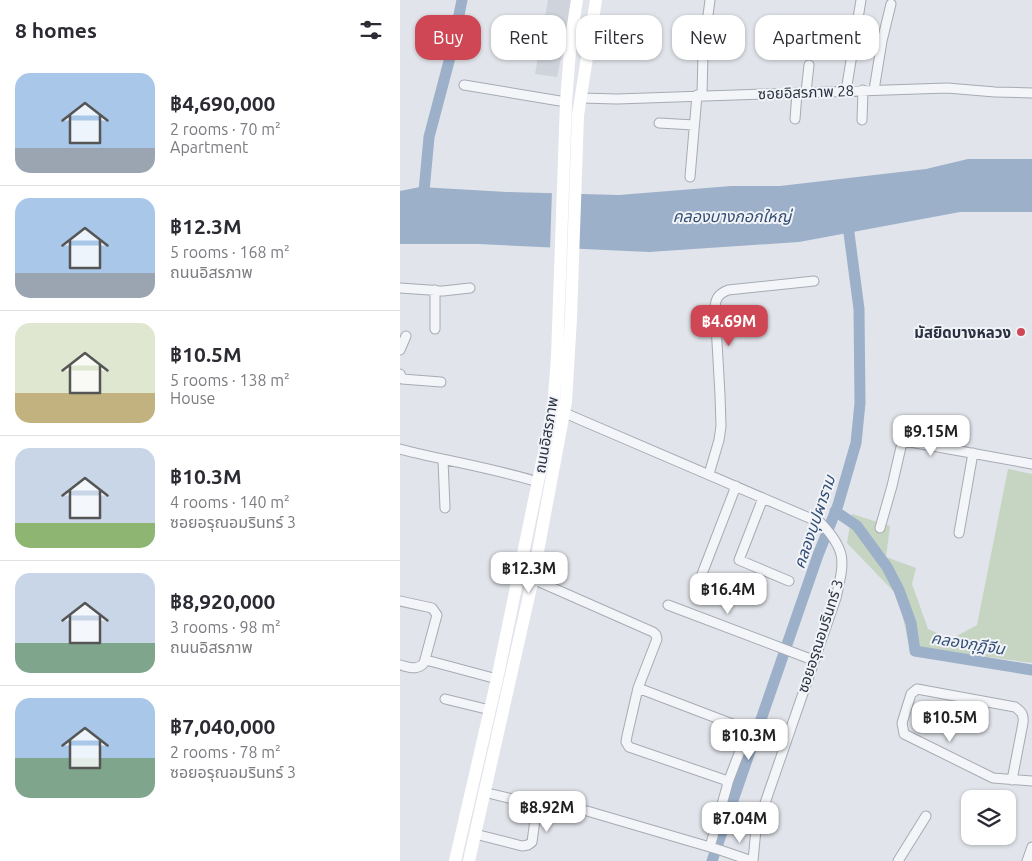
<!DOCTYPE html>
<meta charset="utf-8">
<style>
body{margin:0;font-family:Ubuntu,"Noto Sans Thai",sans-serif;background:#f7f7f7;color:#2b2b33;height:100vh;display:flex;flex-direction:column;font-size:19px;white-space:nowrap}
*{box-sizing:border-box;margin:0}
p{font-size:16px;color:#7c7c81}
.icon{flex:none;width:28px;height:28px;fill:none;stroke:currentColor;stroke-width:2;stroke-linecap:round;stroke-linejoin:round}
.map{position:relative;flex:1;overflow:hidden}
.side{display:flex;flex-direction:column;background:#fff;width:400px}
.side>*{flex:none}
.hud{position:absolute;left:15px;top:15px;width:475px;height:45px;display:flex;gap:10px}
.controls{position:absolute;left:561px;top:790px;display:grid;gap:10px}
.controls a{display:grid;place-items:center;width:55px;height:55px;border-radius:10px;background:#fff;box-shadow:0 1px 4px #0004;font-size:25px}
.price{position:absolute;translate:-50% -42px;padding:0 11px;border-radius:10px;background:#fff;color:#222;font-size:16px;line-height:32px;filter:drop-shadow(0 1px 2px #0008)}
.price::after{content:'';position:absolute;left:50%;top:30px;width:15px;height:11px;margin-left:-8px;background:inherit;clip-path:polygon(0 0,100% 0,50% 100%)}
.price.on{background:#cf4755;color:#fff}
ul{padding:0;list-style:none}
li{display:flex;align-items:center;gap:15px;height:125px;padding:0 15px}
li+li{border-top:1px solid #e1e1e2}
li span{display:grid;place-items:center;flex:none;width:140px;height:100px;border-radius:15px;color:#555}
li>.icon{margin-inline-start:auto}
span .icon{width:60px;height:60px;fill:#fffc;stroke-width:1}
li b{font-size:21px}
h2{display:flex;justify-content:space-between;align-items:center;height:60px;padding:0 15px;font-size:21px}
.chip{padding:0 18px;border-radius:15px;background:#fff;box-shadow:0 1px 4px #0004;font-size:18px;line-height:45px}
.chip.on{background:#cf4755;color:#fff}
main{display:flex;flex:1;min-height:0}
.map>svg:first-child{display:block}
.built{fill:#cfd3dc}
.green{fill:#c6d4c2}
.water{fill:#9cb0ca}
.pier{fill:#e1e4ea}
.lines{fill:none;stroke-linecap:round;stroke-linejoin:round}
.canal{stroke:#9cb0ca;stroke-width:11}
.minor-casing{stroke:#a6abb4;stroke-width:11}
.minor{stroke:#f4f5f8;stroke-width:9}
.secondary{stroke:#fff;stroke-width:12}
.poi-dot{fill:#cf4755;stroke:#f1f3f7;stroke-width:2}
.labels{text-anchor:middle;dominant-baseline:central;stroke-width:4;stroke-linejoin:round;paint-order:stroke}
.street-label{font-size:15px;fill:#293142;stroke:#f1f3f7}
.poi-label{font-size:15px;font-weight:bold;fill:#293142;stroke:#f1f3f7;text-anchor:end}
.water-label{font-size:16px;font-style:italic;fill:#334e76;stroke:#f1f3f7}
</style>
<main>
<section class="side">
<h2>8 homes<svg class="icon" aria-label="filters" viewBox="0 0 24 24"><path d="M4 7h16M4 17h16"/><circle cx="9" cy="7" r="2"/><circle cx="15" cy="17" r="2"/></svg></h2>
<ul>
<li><span style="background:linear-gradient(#a9c7e8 75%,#9aa5b1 0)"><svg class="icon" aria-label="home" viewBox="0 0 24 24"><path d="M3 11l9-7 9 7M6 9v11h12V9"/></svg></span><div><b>฿4,690,000</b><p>2 rooms · 70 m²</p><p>Apartment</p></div></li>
<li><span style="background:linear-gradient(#a9c7e8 75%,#9aa5b1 0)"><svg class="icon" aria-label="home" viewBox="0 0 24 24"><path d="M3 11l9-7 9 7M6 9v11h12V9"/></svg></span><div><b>฿12.3M</b><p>5 rooms · 168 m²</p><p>ถนนอิสรภาพ</p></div></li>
<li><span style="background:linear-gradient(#dfe7d0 70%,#c2b280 0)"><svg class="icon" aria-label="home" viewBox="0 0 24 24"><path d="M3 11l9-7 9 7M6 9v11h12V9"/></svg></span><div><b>฿10.5M</b><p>5 rooms · 138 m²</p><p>House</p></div></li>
<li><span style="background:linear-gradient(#c9d6e8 75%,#8fb573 0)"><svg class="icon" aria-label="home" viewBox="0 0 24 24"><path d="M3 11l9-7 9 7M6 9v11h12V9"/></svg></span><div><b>฿10.3M</b><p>4 rooms · 140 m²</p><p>ซอยอรุณอมรินทร์ 3</p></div></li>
<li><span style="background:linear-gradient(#c9d6e8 70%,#7fa58c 0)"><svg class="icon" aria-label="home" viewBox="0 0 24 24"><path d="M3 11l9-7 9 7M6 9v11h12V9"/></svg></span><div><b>฿8,920,000</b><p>3 rooms · 98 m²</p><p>ถนนอิสรภาพ</p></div></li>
<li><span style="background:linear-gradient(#a9c7e8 60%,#7fa58c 0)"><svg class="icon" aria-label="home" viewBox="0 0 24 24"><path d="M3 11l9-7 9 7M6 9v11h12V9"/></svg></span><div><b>฿7,040,000</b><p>2 rooms · 78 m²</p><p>ซอยอรุณอมรินทร์ 3</p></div></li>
</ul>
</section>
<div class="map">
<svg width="632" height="861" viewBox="0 0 632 861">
<rect width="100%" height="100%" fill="#e1e4ea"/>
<path class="built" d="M 148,0 L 173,0 L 157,77 L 135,74 Z"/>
<path class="green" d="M 608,469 L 632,474 L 632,663 L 521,648 L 508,640 L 498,596 L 447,543 L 452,514 L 490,526 L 486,557 L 516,568 L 512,584 L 528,629 L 551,639 L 577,625 Z"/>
<path class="water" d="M 568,159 L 632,159 L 632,212 L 560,212 L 399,242 L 249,252 L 78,244 L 0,244 L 0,191 L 20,187 L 107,192 L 219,195 L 331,186 L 380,186 L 526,169 Z"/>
<path class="pier" d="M 152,191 L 180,191 L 177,251 L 150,250 Z"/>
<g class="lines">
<path class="canal" d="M 23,202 L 29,137 L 52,50 L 62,0
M 435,511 L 457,526 L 487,567 L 499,590 L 511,623 L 515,651 L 632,670
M 312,861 L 418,555 L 438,505 L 456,443 L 460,403 L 459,309 L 447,218"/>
<defs>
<path id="minor" d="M 64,85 L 166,102
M 474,90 L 482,41 L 491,4
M 446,91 L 461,0
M 406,92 L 409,65
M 302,95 L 303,53 L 310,0
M 181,98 L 217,99 L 547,88 L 595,92 L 632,93
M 395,119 L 397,93
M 462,120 L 463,90
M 259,123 L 294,125
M 290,177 L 297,95
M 0,288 L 43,291 L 70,288
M 35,329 L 35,290
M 0,350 L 6,336
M 0,374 L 2,379 L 41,382
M 160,411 L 421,523 C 448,552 444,562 436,598 L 356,829 L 353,861
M 0,449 C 46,461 93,468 138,482
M 43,460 L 45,508
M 309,474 L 319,440 L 321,426 L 320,395 L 315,307 C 316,297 319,294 328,290 L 414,281
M 363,498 L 339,560 L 389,581
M 480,528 L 492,486 L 501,447 L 503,443 L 510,442 L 632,464
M 559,533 L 573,453
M 119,573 L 253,632 L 256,635 L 257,639 L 238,688 L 348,730 L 383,747
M 302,574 L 336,486
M 0,601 L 32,608 L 37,615 L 24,663 C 17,671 9,667 0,665
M 268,605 L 413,660
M 26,660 L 97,679
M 238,688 L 227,736 L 226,742 L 229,747 L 325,780 L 328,783 L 310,847
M 45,699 L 90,710
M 612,780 L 623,723 C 624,715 622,712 615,707 L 517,689 L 511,694 L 502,723 L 504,734 L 593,778 L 632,781
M 327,785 L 348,730
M 187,811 L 320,850 L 352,861
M 75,834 L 122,846 L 128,845 L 132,842 L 137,805 L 92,794
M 498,861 L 526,816
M 627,861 L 632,847"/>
</defs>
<use href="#minor" class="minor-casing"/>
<use href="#minor" class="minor"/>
<path class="secondary" d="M 55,861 L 97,679 L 153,409 L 157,357 L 166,102 L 171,38 L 177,0
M 69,861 L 133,578 L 166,402 L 171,318 L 178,115 L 196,0"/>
</g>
<circle class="poi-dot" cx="621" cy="332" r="5"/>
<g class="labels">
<g class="street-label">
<text transform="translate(406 92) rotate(-2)">ซอยอิสรภาพ 28</text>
<text transform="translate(146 435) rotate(-80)">ถนนอิสรภาพ</text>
<text transform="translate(420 636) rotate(-72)">ซอยอรุณอมรินทร์ 3</text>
</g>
<g class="poi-label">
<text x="611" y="332">มัสยิดบางหลวง</text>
</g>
<g class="water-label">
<text x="332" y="216">คลองบางกอกใหญ่</text>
<text transform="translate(414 522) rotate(-71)">คลองบุปผาราม</text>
<text transform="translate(568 643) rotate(9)">คลองกุฎีจีน</text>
</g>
</g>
</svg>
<div class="controls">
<a><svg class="icon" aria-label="layers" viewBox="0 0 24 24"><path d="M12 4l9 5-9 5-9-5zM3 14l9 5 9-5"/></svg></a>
</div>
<b class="price on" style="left:329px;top:347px">฿4.69M</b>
<b class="price" style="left:531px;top:457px">฿9.15M</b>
<b class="price" style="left:129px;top:594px">฿12.3M</b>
<b class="price" style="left:328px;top:615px">฿16.4M</b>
<b class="price" style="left:550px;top:743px">฿10.5M</b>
<b class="price" style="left:349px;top:761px">฿10.3M</b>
<b class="price" style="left:147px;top:833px">฿8.92M</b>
<b class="price" style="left:340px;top:844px">฿7.04M</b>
<div class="hud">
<a class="chip on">Buy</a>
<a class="chip">Rent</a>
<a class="chip">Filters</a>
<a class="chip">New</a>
<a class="chip">Apartment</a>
</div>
</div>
</main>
